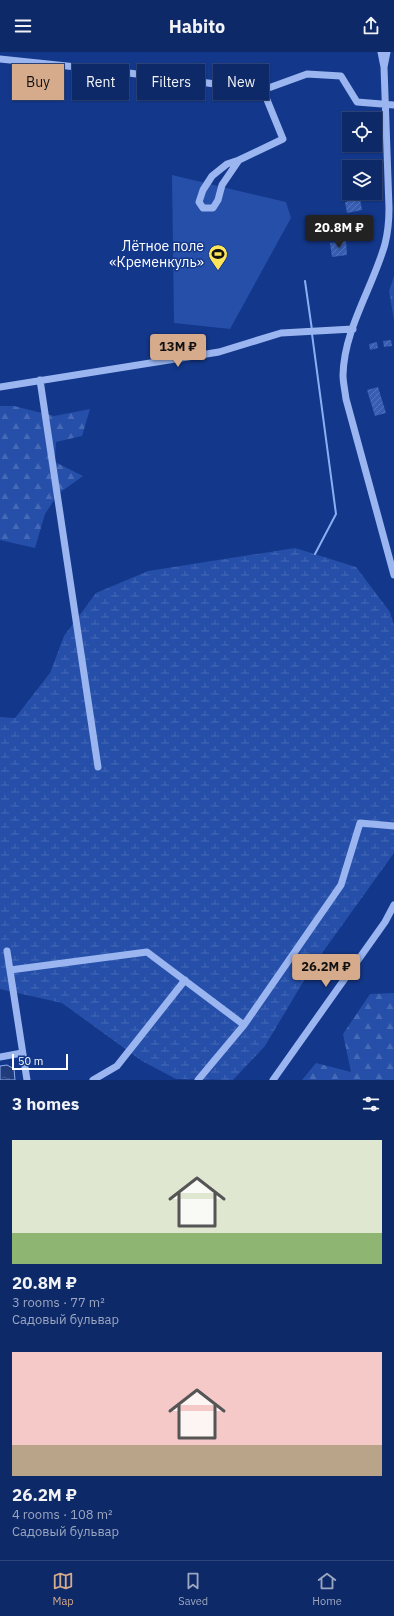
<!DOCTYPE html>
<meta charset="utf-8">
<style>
body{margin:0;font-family:"IBM Plex Sans",sans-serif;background:#17316e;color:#f1f3f6;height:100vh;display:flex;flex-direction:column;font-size:15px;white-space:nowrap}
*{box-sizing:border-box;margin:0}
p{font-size:13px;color:#9ba6c0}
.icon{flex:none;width:22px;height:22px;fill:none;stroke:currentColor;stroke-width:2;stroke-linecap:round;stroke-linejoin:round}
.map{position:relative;height:1028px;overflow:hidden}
.side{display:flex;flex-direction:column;background:#0e2968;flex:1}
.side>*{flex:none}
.top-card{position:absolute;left:12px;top:12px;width:370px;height:36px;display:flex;gap:8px}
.tools{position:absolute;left:342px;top:60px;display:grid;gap:8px}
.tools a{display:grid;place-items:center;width:40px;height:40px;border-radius:0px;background:#0e2968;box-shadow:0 1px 3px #0004,0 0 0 1px #2e457c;font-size:20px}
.scale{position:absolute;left:12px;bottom:10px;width:56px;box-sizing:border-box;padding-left:4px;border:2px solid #fff;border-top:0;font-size:11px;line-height:14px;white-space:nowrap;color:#fff;-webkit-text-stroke:3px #13378a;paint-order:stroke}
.price{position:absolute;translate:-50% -34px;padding:0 9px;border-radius:4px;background:#d6ab8b;color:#111;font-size:13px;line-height:26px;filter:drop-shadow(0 1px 2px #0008)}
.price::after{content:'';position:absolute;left:50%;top:24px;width:12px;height:9px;margin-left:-6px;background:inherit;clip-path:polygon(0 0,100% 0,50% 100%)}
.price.on{background:#222;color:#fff}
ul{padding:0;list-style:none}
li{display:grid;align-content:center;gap:8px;height:212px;padding:0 12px}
li span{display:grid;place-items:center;height:124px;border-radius:0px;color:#555}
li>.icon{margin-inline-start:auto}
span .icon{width:72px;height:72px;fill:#fffc;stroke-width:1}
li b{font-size:17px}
h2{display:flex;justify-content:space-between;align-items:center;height:48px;padding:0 12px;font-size:17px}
.tag{padding:0 14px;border-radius:0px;background:#0e2968;box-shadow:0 1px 3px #0004,0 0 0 1px #2e457c;font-size:14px;line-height:36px}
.tag.on{background:#d6ab8b;color:#111}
header{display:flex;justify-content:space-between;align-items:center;height:52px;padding:0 12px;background:#0e2968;font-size:18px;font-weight:700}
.tab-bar{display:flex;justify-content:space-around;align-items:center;height:56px;border-top:1px solid #2e457c;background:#0e2968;font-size:11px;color:#9ba6c0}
.tab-bar a{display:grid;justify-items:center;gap:2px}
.tab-bar .on{color:#d6ab8b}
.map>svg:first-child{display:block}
.forest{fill:url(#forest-firs)}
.wetland{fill:url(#wetland-marsh)}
.park{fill:url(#park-tufts)}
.pitch{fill:#254fa9}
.water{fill:url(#water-ripples);stroke:#8baef3}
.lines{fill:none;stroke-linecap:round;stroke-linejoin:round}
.stream{stroke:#8baef3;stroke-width:2}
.building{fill:url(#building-hatch)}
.minor{stroke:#9ab5f0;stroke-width:7}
.labels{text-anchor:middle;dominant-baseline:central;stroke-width:3;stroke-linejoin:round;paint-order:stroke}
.poi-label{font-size:14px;fill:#fff;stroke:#13378a;text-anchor:end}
</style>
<header><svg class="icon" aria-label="menu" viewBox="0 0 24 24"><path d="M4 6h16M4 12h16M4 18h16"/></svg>Habito<svg class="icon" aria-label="share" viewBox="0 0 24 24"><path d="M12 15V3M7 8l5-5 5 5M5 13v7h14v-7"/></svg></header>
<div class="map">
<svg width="394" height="1028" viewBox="0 0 394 1028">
<defs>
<pattern id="forest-firs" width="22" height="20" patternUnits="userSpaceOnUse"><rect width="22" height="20" fill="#254fa9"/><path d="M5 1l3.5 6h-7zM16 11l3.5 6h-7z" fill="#4669b6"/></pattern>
<pattern id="wetland-marsh" width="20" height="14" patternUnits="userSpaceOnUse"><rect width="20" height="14" fill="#254fa9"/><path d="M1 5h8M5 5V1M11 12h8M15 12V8" fill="none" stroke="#4669b6"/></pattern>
<pattern id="park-tufts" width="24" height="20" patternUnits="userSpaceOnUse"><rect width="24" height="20" fill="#254fa9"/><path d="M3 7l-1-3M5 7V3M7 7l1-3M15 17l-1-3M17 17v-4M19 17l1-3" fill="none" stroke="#4669b6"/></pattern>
<pattern id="water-ripples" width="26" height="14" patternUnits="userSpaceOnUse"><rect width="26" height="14" fill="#213c7a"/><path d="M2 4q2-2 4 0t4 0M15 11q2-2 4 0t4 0" fill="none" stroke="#42598e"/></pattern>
<pattern id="building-hatch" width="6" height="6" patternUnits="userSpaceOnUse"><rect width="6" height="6" fill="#375eb2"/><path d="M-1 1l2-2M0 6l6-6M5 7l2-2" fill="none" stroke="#5576be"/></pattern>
</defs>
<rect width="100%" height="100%" fill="#13378a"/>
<path class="forest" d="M 0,354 L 14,354 L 54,364 L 90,357 L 82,384 L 56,390 L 55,410 L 83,424 L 58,442 L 45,462 L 35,496 L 0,488 Z
M 394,941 L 394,1028 L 302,1028 L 316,1011 L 351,1020 L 343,982 L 370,942 Z"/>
<path class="wetland" d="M 295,496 L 356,515 L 390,560 L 394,573 L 394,801 L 312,915 L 265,994 L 233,1028 L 176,1027 L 142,1009 L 62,951 L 0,937 L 0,665 L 15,666 L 50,621 L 64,584 L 96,541 L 148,519 Z"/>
<path class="park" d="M 394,224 L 394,268 L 389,239 Z"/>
<path class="pitch" d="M 172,123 L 286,150 L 291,166 L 230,277 L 174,271 Z"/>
<path class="water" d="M 7,1013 L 14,1017 L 15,1028 L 0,1028 L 0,1014 Z"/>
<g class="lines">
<path class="stream" d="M 305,229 L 312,278
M 312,282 L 336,462 L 315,502"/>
</g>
<path class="building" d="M 360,147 L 362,158 L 347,161 L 345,150 Z
M 346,189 L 347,203 L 332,205 L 330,191 Z
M 391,288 L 392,294 L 384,295 L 383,289 Z
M 377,290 L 378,296 L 370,298 L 369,292 Z
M 378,335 L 386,361 L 375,364 L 367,338 Z"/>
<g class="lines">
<path class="minor" d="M 381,0 L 384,15 L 387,0
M 0,7 L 105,18 L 263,38 L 307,22 L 341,24 L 357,50 L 394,53
M 384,15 L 389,156 C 389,168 388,180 385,192 C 373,235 344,277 343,323 C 343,330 345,339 346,347 L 394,523
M 239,108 L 222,133 L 218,148 L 213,156 L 203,156 L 199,150 L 203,138 L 212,124 L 227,112 L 239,108 L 283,87 L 263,38
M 40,328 L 98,715
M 0,335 L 219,300 L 281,281 L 353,277
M 7,899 L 27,1028
M 10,918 L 147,900 L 244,973
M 0,1005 L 22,1001
M 93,1028 L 117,1014 L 185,928
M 198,1028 L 244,973 L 341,833 L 360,771 L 394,774
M 273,1028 L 385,870 L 394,853"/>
</g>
<defs>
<symbol id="stadium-pin" viewBox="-11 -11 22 30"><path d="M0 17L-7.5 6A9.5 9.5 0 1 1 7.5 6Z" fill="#ffe559" stroke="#13378a"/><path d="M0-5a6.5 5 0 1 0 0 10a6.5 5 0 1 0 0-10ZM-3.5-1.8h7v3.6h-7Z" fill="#111"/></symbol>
</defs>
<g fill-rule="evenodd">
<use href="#stadium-pin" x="207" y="191" width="22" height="30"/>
</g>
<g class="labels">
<g class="poi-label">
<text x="204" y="194">Лётное поле<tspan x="204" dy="16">«Кременкуль»</tspan></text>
</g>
</g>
</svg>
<div class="tools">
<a><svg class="icon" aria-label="locate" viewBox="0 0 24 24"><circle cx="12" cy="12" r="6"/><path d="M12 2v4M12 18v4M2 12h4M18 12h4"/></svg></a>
<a><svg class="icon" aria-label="layers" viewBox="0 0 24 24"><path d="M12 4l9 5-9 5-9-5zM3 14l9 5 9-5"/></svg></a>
</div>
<div class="scale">50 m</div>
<b class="price on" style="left:339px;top:197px">20.8M ₽</b>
<b class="price" style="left:178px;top:316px">13M ₽</b>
<b class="price" style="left:326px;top:936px">26.2M ₽</b>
<div class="top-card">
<a class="tag on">Buy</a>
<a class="tag">Rent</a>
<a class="tag">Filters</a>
<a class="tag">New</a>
</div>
</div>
<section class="side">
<h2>3 homes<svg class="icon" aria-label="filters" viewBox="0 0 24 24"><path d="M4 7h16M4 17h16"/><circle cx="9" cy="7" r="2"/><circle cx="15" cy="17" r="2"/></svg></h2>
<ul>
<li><span style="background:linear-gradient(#dfe7d0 75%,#8fb573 0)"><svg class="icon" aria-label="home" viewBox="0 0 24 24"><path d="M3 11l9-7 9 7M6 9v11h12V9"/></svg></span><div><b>20.8M ₽</b><p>3 rooms · 77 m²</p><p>Садовый бульвар</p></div></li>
<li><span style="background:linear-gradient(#f6c9c9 75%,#b9a48a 0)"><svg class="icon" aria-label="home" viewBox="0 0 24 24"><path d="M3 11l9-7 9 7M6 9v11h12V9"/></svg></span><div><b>26.2M ₽</b><p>4 rooms · 108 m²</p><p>Садовый бульвар</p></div></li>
</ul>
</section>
<nav class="tab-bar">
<a class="on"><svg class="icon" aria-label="map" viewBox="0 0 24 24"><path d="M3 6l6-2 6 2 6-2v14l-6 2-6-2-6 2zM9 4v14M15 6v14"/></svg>Map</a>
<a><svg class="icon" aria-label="saved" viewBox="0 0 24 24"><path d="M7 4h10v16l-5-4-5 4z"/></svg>Saved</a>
<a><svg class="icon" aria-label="home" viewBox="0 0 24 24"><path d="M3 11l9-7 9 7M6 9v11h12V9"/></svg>Home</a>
</nav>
